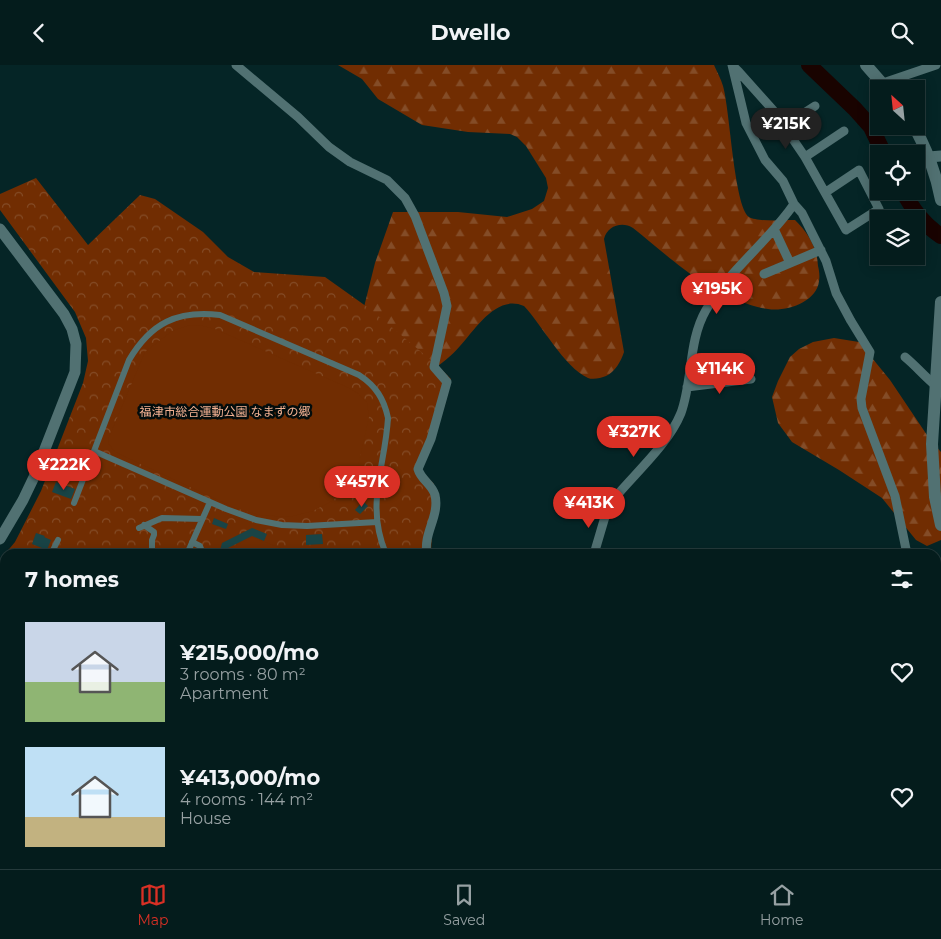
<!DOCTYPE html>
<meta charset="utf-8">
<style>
body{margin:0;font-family:Montserrat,"Noto Sans JP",sans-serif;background:#0d2525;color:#f1f3f6;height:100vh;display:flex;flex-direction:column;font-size:19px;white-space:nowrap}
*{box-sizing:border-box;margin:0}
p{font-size:16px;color:#97a1a3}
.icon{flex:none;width:28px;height:28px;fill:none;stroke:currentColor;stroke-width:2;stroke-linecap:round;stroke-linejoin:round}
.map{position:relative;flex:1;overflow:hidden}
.drawer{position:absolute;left:0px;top:484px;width:941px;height:321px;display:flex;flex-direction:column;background:#041c1c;border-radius:15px 15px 0 0;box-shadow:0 2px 12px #0003,0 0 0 1px #253a3b}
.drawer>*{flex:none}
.needle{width:32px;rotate:333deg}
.fabs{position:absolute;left:870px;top:15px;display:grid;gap:10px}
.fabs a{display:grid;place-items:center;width:55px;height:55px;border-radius:0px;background:#041c1c;box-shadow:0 2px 12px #0003,0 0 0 1px #253a3b;font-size:25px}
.price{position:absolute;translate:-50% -42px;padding:0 11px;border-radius:18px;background:#d93025;color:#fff;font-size:16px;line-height:32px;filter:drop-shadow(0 1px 2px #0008)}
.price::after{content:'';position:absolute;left:50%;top:30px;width:15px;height:11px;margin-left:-8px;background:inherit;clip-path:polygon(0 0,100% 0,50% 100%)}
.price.current{background:#222;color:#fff}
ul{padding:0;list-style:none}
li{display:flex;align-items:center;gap:15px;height:125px;padding:0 25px}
li span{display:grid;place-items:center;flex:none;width:140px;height:100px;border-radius:0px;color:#555}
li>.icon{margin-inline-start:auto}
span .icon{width:60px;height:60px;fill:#fffc;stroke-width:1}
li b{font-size:21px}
h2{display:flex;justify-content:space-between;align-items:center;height:60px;padding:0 25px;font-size:21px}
header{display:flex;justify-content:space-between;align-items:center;height:65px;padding:0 25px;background:#041c1c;font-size:22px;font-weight:700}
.tab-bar{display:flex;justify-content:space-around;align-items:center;height:70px;border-top:1px solid #253a3b;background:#041c1c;font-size:14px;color:#97a1a3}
.tab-bar a{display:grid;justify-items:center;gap:2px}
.tab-bar .current{color:#d93025}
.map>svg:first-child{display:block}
.forest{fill:url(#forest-firs)}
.park{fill:url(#park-crowns)}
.pitch{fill:#712d02}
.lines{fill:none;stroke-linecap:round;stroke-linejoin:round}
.stream{stroke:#190300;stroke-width:2.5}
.river{stroke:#190300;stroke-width:16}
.building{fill:#194446}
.pedestrian{stroke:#517172;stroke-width:6}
.minor{stroke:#517172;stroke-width:9}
.tertiary{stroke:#517172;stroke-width:11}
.secondary{stroke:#517172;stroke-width:12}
.labels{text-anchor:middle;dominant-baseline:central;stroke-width:5;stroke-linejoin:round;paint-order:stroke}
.park-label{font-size:12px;fill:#f5b394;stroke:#020c0c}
</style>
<header><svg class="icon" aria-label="back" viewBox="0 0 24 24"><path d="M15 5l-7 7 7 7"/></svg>Dwello<svg class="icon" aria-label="search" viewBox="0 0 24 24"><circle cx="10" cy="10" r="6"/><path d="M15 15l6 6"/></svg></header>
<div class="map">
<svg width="941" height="804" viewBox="0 0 941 804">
<defs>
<pattern id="forest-firs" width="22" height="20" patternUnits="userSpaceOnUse" patternTransform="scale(1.25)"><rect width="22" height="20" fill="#712d02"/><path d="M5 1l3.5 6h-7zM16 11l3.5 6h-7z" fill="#844c27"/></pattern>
<pattern id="park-crowns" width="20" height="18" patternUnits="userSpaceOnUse" patternTransform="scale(1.25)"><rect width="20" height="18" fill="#712d02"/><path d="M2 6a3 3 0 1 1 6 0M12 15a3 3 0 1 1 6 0" fill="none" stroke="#844c27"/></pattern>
</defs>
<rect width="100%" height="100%" fill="#052526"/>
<path class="forest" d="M 338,0 L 714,0 C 717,7 721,14 723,21 C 730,45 734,141 749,152 C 757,157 784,155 795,155 C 808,168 817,182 818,201 C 819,205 820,211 819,216 C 817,237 786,247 768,244 C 758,243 748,239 739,236 C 704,225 662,186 633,163 C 622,156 607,161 604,174 L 624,287 C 621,296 615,307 606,311 C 601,313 593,315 588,313 C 564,302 542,260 524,241 C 497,229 476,263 460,281 C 452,291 441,298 431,307 L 357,270 L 375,198 L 393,147 L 458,147 L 507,152 L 532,144 L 544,136 L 548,123 L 546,113 L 526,81 L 517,72 L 510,69 L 468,67 L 422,60 L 378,34 L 362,14 Z
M 834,273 L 859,277 L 890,315 L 931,376 L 941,387 L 941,475 L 927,481 L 916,475 L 882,433 L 839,405 L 792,377 L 778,358 L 772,332 L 778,316 L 790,292 L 799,284 L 813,277 Z"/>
<path class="park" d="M 36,113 L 88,180 L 140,130 L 155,134 L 203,167 L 228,192 L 254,207 L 325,212 L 370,244 L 438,301 L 451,314 C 445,346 433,375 420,404 L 434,419 L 431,489 L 5,489 L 15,477 L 41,426 L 83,318 L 88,296 L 86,273 L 75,247 L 0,145 L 0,129 Z
M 5,489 L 5,589 L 0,586 L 0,497 Z
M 12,800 L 337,800 L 334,804 L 15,804 Z"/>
<path class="pitch" d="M 199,260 L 215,264 L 349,323 L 359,329 L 367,338 L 369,352 L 357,406 L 346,423 L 332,436 L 313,446 L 289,452 L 260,450 L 235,443 L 115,387 L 108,378 L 109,372 L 145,287 L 172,266 L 187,261 Z
M 252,472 L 296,489 L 228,489 L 229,484 Z"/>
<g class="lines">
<path class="stream" d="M 641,804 L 647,800"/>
<path class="river" d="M 809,0 L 855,44 L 871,62 L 884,89
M 903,126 C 913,145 923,159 941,171"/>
</g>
<path class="building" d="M 56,417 L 75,424 L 71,434 L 52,427 Z
M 363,436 L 368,441 L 360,449 L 355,445 Z
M 214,453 L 228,459 L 226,464 L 212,459 Z
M 252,463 L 267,469 L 264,476 L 252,471 L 228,483 L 227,489 L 219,489 L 222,478 Z
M 36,468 L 45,471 L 44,472 L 51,475 L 47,485 L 32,479 Z
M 322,469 L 323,479 L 306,480 L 306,470 Z
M 22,800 L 42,800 L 40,804 L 25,804 L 21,802 Z"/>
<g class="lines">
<path class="pedestrian" d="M 94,386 L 226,444 L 256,455 L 282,460 L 307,461 L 377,457
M 74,438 L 129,295 C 151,258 177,245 220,250 L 359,310 C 376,321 384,334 388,353 C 385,403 365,439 386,489
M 144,460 L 154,467 L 154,470 L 152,475 L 152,489
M 139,463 L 162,453 L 202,454
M 192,477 L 200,481 L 203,489
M 51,489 L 58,475
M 187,489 L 210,437
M 96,800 L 113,803 L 151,804
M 313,804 L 315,800"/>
<path class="minor" d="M 236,0 L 298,52 L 329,82 L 350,97 L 387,115 L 405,133 L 415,151 L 444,228 L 447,241 L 434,302 L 447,317 L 431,374 L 418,404 C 421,415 432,419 435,430 C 440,451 423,468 427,489
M 732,0 L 746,58 L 765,95 L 783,116 L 794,139 L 802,148 L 826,196 L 836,228 L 851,256 L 870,287 L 861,334 L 862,343 L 895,431 L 907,489
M 732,0 L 739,7 L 773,45 L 805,92 L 846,165 L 879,144 L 859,105 L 826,127
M 883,18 L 936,0
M 784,61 L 815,41
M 805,92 L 844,66
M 774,164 L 790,198
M 764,209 L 821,185
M 905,292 C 916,301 924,311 935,320
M 687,322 L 751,314
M 594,489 L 607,445 L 613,435 C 635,408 668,380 681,348 C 693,315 688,276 706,245 C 729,205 768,177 794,139
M 936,551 L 941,559
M 0,655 L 5,652
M 936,740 L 941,742
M 339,804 L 342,800
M 547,804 L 548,800
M 650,804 L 656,800"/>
<path class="tertiary" d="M 929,92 L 941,91
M 0,164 L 64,249 L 72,264 L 76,279 L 75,307 L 34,412 L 23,435 L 0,474"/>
<path class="secondary" d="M 866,0 L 887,24
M 914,61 C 927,85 936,108 941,135
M 941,237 L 932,379 L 935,432 L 941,460"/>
</g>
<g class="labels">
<g class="park-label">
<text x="225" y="346">福津市総合運動公園 なまずの郷</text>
</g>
</g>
</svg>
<div class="fabs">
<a><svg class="needle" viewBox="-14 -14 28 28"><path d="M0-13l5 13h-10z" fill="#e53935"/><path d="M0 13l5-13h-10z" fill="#97a1a3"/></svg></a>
<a><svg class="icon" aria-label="locate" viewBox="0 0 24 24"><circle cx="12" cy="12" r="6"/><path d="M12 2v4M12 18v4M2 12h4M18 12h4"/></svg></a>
<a><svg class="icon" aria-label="layers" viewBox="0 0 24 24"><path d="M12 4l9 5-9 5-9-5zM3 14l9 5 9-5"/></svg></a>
</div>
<b class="price current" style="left:786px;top:85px">¥215K</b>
<b class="price" style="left:717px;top:250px">¥195K</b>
<b class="price" style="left:720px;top:330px">¥114K</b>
<b class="price" style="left:634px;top:393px">¥327K</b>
<b class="price" style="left:64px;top:426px">¥222K</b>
<b class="price" style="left:362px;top:443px">¥457K</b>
<b class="price" style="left:589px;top:464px">¥413K</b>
<section class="drawer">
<h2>7 homes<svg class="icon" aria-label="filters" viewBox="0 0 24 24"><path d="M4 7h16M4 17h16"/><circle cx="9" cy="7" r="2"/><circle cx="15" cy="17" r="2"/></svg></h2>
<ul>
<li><span style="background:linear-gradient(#c9d6e8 60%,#8fb573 0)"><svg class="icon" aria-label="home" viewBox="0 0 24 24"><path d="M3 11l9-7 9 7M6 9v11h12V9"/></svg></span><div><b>¥215,000/mo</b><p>3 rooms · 80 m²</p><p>Apartment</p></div><svg class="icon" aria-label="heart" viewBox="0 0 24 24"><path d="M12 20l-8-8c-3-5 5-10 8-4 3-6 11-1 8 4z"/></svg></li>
<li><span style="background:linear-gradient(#bfe0f5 70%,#c2b280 0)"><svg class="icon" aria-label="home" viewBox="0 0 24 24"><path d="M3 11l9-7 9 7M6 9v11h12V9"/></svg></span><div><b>¥413,000/mo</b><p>4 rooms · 144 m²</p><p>House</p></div><svg class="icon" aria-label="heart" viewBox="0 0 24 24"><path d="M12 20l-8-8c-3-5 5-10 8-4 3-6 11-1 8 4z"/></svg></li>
</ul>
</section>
</div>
<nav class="tab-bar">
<a class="current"><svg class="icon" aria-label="map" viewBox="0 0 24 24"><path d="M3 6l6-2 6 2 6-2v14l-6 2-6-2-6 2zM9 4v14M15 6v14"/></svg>Map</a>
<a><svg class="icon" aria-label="saved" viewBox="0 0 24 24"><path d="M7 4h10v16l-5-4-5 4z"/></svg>Saved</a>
<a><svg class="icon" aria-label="home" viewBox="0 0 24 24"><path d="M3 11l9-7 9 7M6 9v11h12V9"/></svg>Home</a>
</nav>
